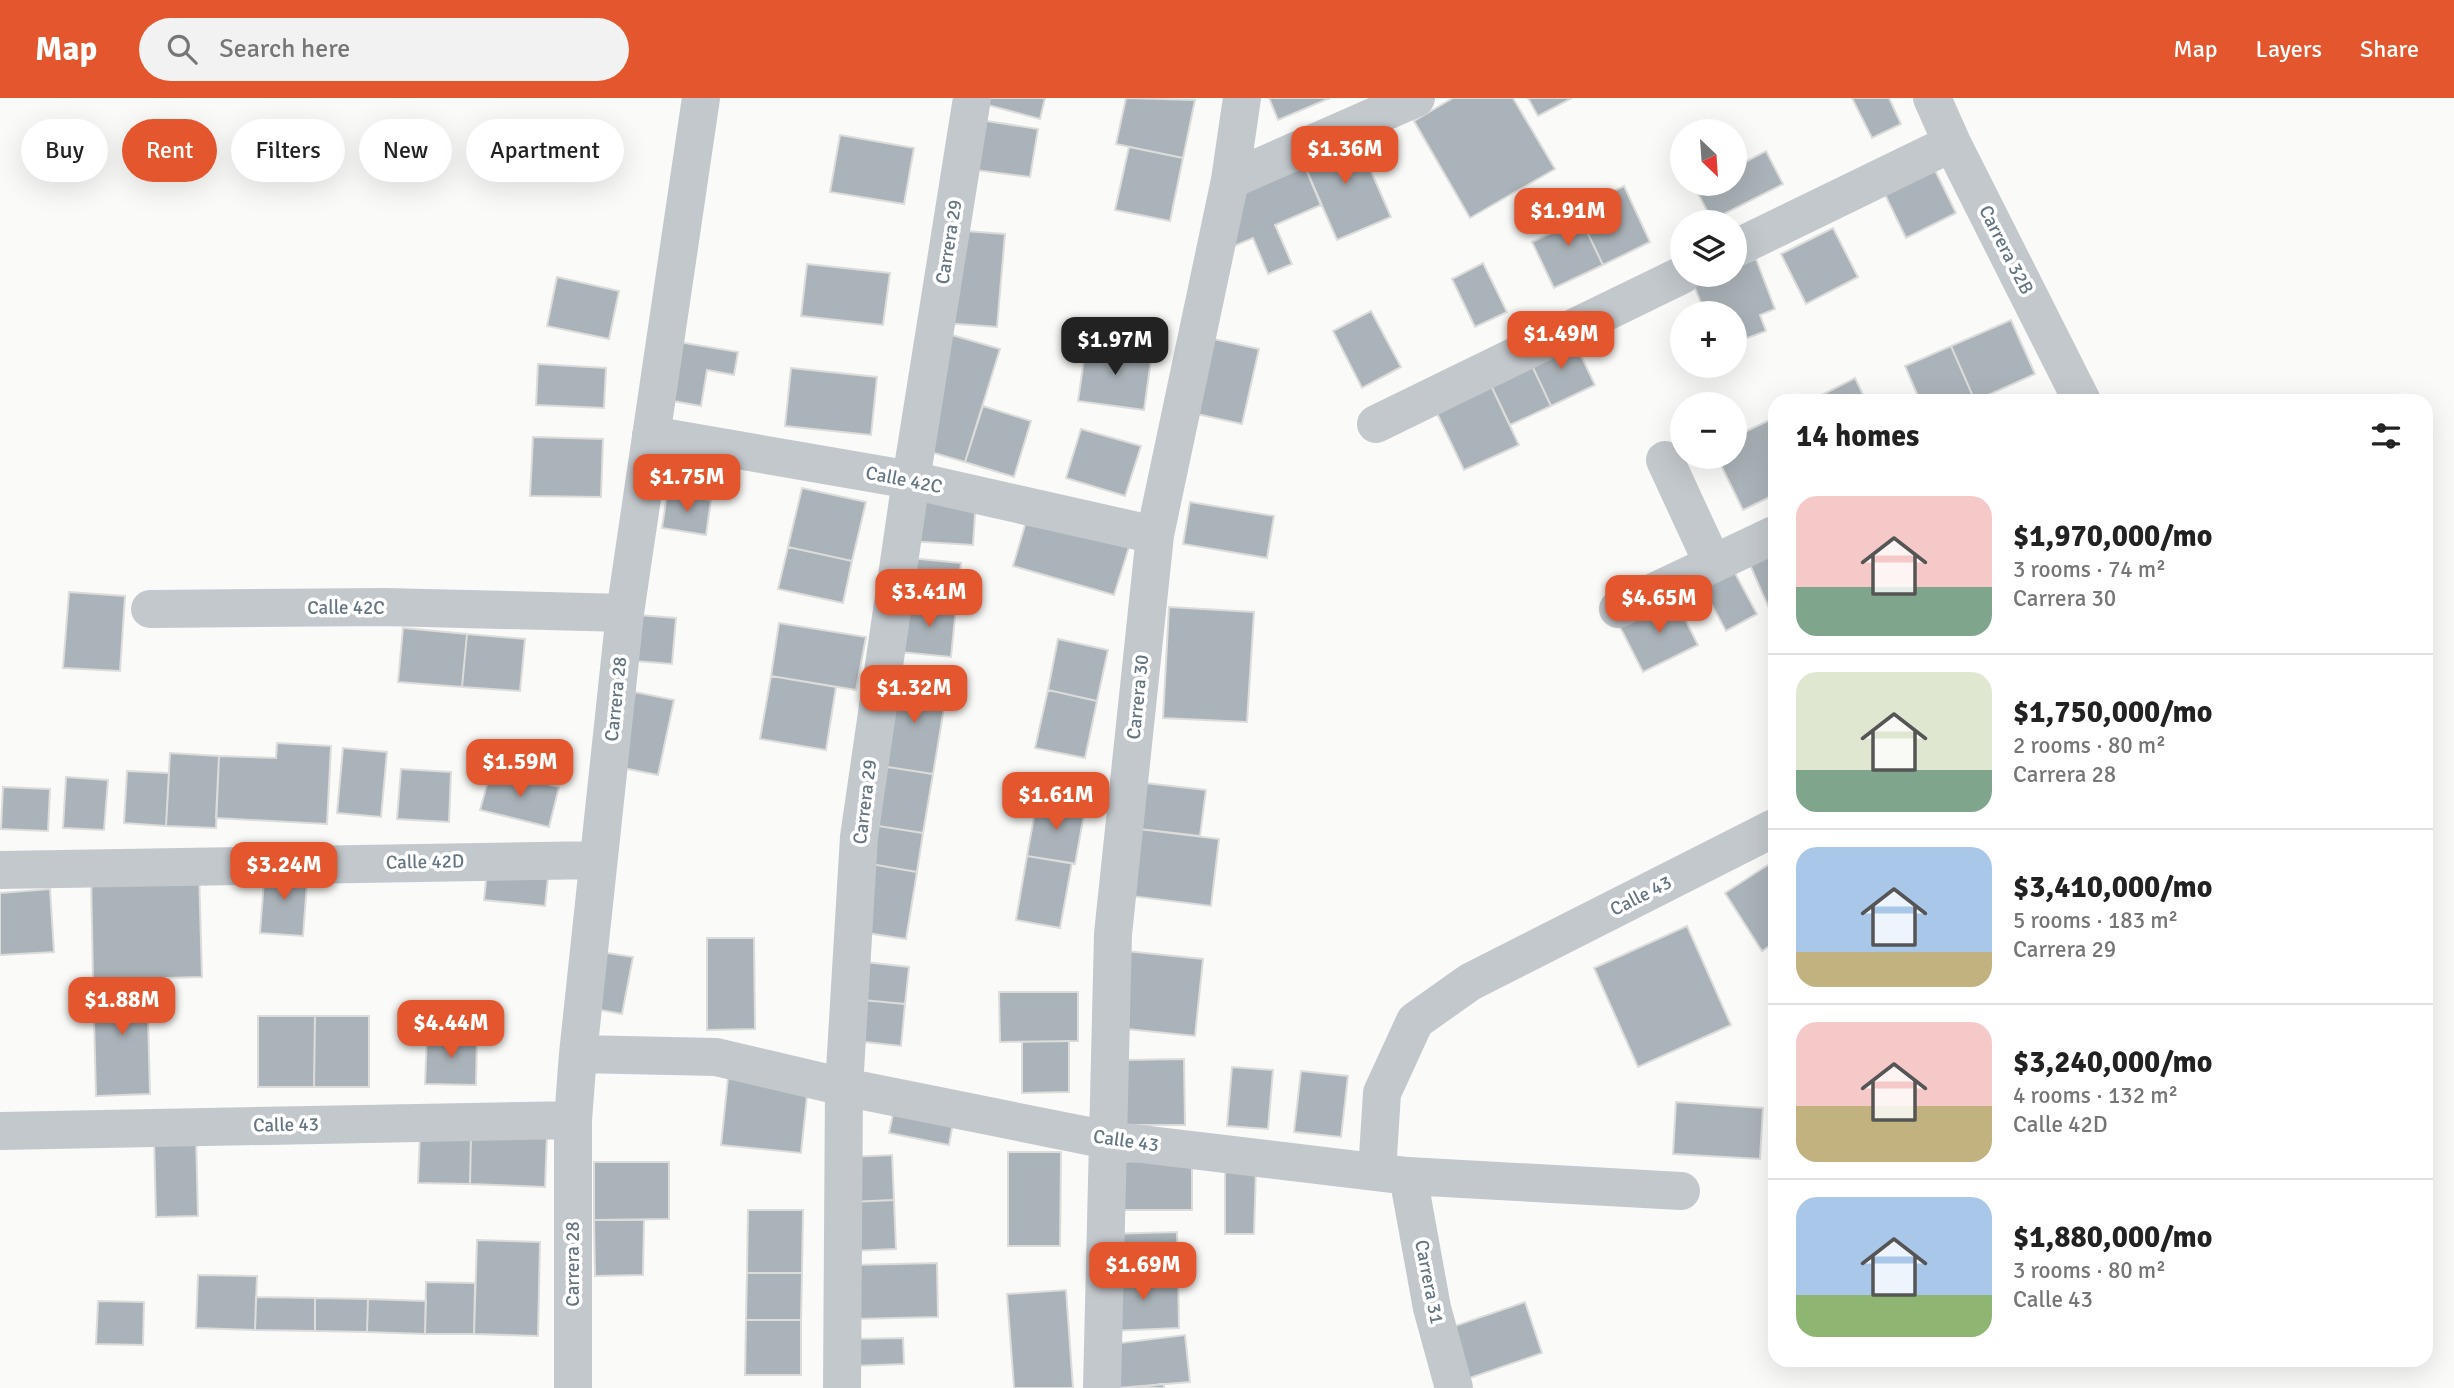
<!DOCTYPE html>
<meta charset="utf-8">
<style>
body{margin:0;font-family:Signika,sans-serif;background:#f2f2f2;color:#222;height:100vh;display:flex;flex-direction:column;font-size:26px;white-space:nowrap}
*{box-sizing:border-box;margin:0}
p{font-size:23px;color:#767676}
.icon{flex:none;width:38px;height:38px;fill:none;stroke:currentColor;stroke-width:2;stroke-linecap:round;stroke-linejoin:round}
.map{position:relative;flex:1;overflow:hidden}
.sheet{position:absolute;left:1768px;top:296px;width:665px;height:973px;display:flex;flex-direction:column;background:#fff;border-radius:21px;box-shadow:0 7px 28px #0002}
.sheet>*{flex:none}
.banner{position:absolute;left:21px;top:21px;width:665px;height:63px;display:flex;gap:14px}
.needle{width:46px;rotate:155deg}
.controls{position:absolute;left:1670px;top:21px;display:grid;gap:14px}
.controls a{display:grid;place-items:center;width:77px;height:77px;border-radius:50%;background:#fff;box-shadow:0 7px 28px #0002;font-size:35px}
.price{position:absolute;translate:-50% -60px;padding:0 16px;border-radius:14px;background:#e4572e;color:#fff;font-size:23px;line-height:46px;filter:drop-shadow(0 2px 4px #0008)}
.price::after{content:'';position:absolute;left:50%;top:42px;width:21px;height:16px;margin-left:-10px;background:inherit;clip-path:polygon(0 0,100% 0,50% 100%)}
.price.active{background:#222;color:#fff}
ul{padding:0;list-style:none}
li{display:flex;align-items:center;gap:21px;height:175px;padding:0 28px}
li+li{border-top:2px solid #e0e0e0}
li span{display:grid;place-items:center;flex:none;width:196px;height:140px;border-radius:21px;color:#555}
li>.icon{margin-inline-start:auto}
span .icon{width:84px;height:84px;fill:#fffc;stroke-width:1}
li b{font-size:30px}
h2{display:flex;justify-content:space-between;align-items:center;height:84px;padding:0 28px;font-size:30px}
.chip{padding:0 24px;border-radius:32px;background:#fff;box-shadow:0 7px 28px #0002;font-size:24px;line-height:63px}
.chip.active{background:#e4572e;color:#fff}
header{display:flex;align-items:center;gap:42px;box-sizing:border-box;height:98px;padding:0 35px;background:#e4572e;color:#fff}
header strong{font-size:33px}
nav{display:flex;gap:38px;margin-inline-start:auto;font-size:24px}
.search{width:490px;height:63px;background:#f2f2f2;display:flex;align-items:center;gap:18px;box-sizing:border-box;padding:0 24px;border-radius:38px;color:#767676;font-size:26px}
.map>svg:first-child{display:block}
.building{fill:#aab3b9;stroke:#dcdcda;stroke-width:2}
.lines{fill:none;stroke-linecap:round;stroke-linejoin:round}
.minor{stroke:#c3c8cc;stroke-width:38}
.labels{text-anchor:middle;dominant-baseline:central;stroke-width:7;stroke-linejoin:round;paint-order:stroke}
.street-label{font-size:19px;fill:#657683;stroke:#fff}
</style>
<header>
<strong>Map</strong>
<div class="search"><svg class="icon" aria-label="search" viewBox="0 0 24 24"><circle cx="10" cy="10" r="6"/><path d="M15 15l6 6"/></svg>Search here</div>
<nav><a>Map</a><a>Layers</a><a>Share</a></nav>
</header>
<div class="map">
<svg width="2454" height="1290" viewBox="0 0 2454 1290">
<rect width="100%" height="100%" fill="#fafaf8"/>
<path class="building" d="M 974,0 L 1045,0 L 1040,21 L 973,3 Z
M 1126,0 L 1195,2 L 1183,60 L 1116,46 Z
M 1269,0 L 1330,0 L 1278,22 Z
M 1453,0 L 1513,0 L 1555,71 L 1470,120 L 1414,23 Z
M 1528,0 L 1572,0 L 1538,18 Z
M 1852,0 L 1889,0 L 1901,26 L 1872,40 Z
M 974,21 L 1038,31 L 1030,79 L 967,71 Z
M 1354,34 L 1391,119 L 1337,142 L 1300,57 Z
M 840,37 L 914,50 L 904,106 L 830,94 Z
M 1129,49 L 1183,60 L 1170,123 L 1115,112 Z
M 1766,53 L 1783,86 L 1712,122 L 1693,86 L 1734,86 L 1734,61 L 1738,68 Z
M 1300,57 L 1321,107 L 1275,127 L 1292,166 L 1268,176 L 1253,140 L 1234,148 L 1231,88 Z
M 1928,58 L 1956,115 L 1906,140 L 1878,82 Z
M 1624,88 L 1650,144 L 1603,167 L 1576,111 Z
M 1570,98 L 1603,167 L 1554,190 L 1532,144 L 1566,128 L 1555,105 Z
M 1833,130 L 1858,179 L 1806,206 L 1781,156 Z
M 952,132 L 1005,136 L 997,229 L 944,225 Z
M 1756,161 L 1775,211 L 1760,217 L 1766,233 L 1734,245 L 1734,215 L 1705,215 L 1693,185 L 1715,177 L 1734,177 L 1734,169 Z
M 1483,165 L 1507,214 L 1475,229 L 1452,181 Z
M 807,166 L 890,175 L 883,227 L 801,218 Z
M 557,179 L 619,193 L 609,241 L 547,228 Z
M 1371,213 L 1401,269 L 1362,290 L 1333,233 Z
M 2011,222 L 2035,276 L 1975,303 L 1951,248 Z
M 952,237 L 1000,251 L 965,364 L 917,350 Z
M 1205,239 L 1259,251 L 1242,326 L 1188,314 Z
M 1572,239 L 1595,287 L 1551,308 L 1528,259 Z
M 673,243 L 738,254 L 734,277 L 707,272 L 701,308 L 662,301 Z
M 1086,247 L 1152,255 L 1144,312 L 1078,303 Z
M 1951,248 L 1975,303 L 1920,303 L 1905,268 Z
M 1528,259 L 1551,308 L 1510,327 L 1487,279 Z
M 538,266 L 606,270 L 604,310 L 536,307 Z
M 791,270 L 877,279 L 871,337 L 785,328 Z
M 1487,279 L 1519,347 L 1464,372 L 1432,305 Z
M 1855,280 L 1866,303 L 1810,303 Z
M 983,308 L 1031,323 L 1014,379 L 965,364 Z
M 1774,320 L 1774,397 L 1743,412 L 1717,359 L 1734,359 L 1734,339 Z
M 1081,331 L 1141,348 L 1125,398 L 1066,380 Z
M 533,339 L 603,341 L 601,399 L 530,398 Z
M 802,390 L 866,404 L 852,463 L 788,449 Z
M 667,396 L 711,402 L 706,437 L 662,430 Z
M 913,397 L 976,402 L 973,447 L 909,443 Z
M 1190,404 L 1274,418 L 1267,460 L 1183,446 Z
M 1028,417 L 1130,446 L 1114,497 L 1013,468 Z
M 1774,440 L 1774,505 L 1768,508 L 1744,453 Z
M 788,449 L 852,463 L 843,505 L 778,491 Z
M 910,460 L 961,465 L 956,509 L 906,504 Z
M 1729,464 L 1757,516 L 1726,533 L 1698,481 Z
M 69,494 L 125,498 L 120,573 L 63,570 Z
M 1674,499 L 1698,547 L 1643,574 L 1619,527 Z
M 906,504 L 956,509 L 951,559 L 901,554 Z
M 1169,509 L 1254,514 L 1247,624 L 1163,620 Z
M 626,516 L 676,520 L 672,566 L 623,562 Z
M 779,525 L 866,539 L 856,592 L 771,578 Z
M 403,530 L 467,536 L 462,589 L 398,584 Z
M 467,536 L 525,541 L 520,593 L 462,589 Z
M 1058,541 L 1108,552 L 1097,603 L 1048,592 Z
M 895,577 L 948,586 L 933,676 L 881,668 Z
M 771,578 L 836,589 L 826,652 L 760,641 Z
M 1048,592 L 1097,603 L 1085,660 L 1035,650 Z
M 635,594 L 674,602 L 658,677 L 618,669 Z
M 277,645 L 331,648 L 327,726 L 216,720 L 219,658 L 276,660 Z
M 343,650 L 387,654 L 381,719 L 337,715 Z
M 170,655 L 219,658 L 216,730 L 166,728 Z
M 881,668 L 933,676 L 923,735 L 872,727 Z
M 401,671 L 451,674 L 449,724 L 397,721 Z
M 491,672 L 559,689 L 549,729 L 480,712 Z
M 127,673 L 169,675 L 166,728 L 124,725 Z
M 66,679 L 108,682 L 104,732 L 63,730 Z
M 1145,685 L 1206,692 L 1200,738 L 1139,731 Z
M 3,689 L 50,691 L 48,733 L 1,731 Z
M 1037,702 L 1085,711 L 1075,766 L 1027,758 Z
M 872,727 L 923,735 L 917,774 L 865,765 Z
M 1139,731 L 1219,741 L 1211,808 L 1131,798 Z
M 1027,758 L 1072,765 L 1060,830 L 1016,822 Z
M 1774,763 L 1774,845 L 1762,853 L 1725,795 Z
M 488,764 L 549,770 L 545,808 L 484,802 Z
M 865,765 L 917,774 L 906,841 L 854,833 Z
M 265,769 L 308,772 L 303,838 L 260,835 Z
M 199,773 L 202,879 L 93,882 L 91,776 Z
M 50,791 L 54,854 L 0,857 L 0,795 Z
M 1687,828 L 1731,927 L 1638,969 L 1594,870 Z
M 707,840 L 754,840 L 755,931 L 707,932 Z
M 1126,853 L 1203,861 L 1195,938 L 1117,930 Z
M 601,854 L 633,859 L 622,916 L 590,910 Z
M 856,863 L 909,869 L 905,906 L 851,901 Z
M 147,880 L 150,996 L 96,998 L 93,882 Z
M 999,894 L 1078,894 L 1078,943 L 1000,944 Z
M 851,901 L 905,906 L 901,948 L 847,942 Z
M 258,918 L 315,918 L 314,989 L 258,989 Z
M 315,918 L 369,918 L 369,989 L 314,989 Z
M 427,937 L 477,938 L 476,987 L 425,986 Z
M 1069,943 L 1069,994 L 1022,995 L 1022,944 Z
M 1184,961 L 1185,1027 L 1125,1027 L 1125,962 Z
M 1232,969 L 1273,972 L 1268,1031 L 1227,1028 Z
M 1301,973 L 1348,978 L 1341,1039 L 1294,1034 Z
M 728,980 L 808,988 L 801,1055 L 721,1047 Z
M 896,1002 L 955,1014 L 949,1047 L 889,1035 Z
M 1676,1004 L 1763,1010 L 1760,1061 L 1673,1056 Z
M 420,1035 L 471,1036 L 470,1086 L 418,1085 Z
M 471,1036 L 547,1038 L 545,1089 L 470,1086 Z
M 196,1039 L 198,1118 L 156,1119 L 154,1040 Z
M 1008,1054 L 1061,1054 L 1060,1148 L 1008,1148 Z
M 892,1057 L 894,1102 L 849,1104 L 848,1059 Z
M 1110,1063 L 1192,1064 L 1192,1112 L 1111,1112 Z
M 594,1064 L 669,1064 L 669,1121 L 594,1122 Z
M 1225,1069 L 1256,1070 L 1254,1136 L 1225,1136 Z
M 894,1102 L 896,1151 L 851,1153 L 849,1104 Z
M 748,1112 L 803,1112 L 802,1175 L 747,1175 Z
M 594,1122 L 644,1122 L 643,1177 L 595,1178 Z
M 1177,1134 L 1178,1175 L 1107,1177 L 1106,1136 Z
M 477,1142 L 540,1144 L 538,1238 L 474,1236 Z
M 937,1165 L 938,1219 L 855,1221 L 853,1167 Z
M 747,1175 L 802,1175 L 801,1222 L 746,1222 Z
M 1178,1175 L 1179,1230 L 1109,1233 L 1107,1177 Z
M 198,1177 L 257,1178 L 255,1232 L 196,1230 Z
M 426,1184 L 475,1185 L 474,1236 L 425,1236 Z
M 1066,1192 L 1073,1290 L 1014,1290 L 1007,1196 Z
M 256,1199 L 315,1200 L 315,1233 L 255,1232 Z
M 315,1200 L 368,1201 L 367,1234 L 315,1233 Z
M 368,1201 L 426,1203 L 425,1236 L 367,1234 Z
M 98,1203 L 144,1204 L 143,1247 L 96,1246 Z
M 1525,1204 L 1542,1255 L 1461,1283 L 1443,1232 Z
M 746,1222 L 801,1222 L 801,1277 L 745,1277 Z
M 1185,1237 L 1190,1284 L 1118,1290 L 1112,1246 Z
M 903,1240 L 904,1266 L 851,1268 L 850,1241 Z
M 1164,1286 L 1164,1290 L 1135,1290 Z"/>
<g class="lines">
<path class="minor" d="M 1932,0 L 1952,45 L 2082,303
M 1230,82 L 1416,0
M 1734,151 L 1952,45
M 1376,326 L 1682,177
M 651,337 L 911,382 L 1155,437
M 1665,362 L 1713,466
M 150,511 L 385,509 L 625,515
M 1618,511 L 1774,437
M 0,772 L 598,762
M 578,956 L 716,959 L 844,989 L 1108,1042 L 1408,1078 L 1681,1093
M 0,1033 L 573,1022
M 1377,1074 L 1382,995 L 1415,923 L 1470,884 L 1774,730
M 1408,1078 L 1432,1210 L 1454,1290
M 573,1290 L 573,1022 L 578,956 L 625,515 L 701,0
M 842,1290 L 844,989 L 859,739 L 911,382 L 972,0
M 1102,1290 L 1113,836 L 1155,437 L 1230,82 L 1242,0"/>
</g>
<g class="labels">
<g class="street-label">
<text transform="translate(949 144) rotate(-81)">Carrera 29</text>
<text transform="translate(2006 152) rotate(63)">Carrera 32B</text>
<text transform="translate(904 382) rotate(11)">Calle 42C</text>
<text x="346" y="510">Calle 42C</text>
<text transform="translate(1138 599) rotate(-84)">Carrera 30</text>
<text transform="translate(616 601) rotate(-84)">Carrera 28</text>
<text transform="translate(865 704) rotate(-83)">Carrera 29</text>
<text transform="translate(425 764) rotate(-1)">Calle 42D</text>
<text transform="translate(1641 798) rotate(-27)">Calle 43</text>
<text transform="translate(286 1027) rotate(-1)">Calle 43</text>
<text transform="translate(1126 1043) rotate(8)">Calle 43</text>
<text transform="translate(573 1166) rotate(-90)">Carrera 28</text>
<text transform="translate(1429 1184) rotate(79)">Carrera 31</text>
</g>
</g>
</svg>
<div class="controls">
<a><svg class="needle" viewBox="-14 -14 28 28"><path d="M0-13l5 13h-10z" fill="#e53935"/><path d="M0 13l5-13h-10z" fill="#767676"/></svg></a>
<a><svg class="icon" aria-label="layers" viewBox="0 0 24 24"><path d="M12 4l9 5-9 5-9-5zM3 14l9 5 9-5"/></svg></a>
<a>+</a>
<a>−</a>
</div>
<b class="price" style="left:1345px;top:88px">$1.36M</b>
<b class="price" style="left:1568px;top:150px">$1.91M</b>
<b class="price" style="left:1561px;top:273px">$1.49M</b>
<b class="price active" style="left:1115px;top:279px">$1.97M</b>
<b class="price" style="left:687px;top:416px">$1.75M</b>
<b class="price" style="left:929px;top:531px">$3.41M</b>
<b class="price" style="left:1659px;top:537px">$4.65M</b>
<b class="price" style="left:914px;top:627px">$1.32M</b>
<b class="price" style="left:520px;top:701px">$1.59M</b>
<b class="price" style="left:1056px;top:734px">$1.61M</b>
<b class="price" style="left:284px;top:804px">$3.24M</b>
<b class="price" style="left:122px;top:939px">$1.88M</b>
<b class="price" style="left:451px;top:962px">$4.44M</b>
<b class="price" style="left:1143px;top:1204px">$1.69M</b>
<div class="banner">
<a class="chip">Buy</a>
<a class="chip active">Rent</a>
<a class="chip">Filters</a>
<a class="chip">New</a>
<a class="chip">Apartment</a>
</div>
<section class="sheet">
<h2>14 homes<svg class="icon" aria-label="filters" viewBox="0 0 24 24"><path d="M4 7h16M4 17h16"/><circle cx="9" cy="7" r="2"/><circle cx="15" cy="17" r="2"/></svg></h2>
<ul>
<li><span style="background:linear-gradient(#f6c9c9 65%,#7fa58c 0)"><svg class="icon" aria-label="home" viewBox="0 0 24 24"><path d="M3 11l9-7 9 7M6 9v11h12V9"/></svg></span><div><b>$1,970,000/mo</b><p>3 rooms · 74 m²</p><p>Carrera 30</p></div></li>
<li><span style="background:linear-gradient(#dfe7d0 70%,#7fa58c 0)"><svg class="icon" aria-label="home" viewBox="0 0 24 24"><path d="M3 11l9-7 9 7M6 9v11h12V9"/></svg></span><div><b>$1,750,000/mo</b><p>2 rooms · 80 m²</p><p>Carrera 28</p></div></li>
<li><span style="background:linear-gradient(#a9c7e8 75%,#c2b280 0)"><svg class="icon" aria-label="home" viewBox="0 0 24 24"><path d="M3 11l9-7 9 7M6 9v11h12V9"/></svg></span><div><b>$3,410,000/mo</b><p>5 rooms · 183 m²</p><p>Carrera 29</p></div></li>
<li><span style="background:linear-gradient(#f6c9c9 60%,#c2b280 0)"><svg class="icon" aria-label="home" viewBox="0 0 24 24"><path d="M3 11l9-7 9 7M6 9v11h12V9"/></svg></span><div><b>$3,240,000/mo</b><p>4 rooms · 132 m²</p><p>Calle 42D</p></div></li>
<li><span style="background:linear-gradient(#a9c7e8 70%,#8fb573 0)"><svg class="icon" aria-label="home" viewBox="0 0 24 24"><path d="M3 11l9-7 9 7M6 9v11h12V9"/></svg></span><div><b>$1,880,000/mo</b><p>3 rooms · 80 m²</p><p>Calle 43</p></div></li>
</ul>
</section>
</div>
